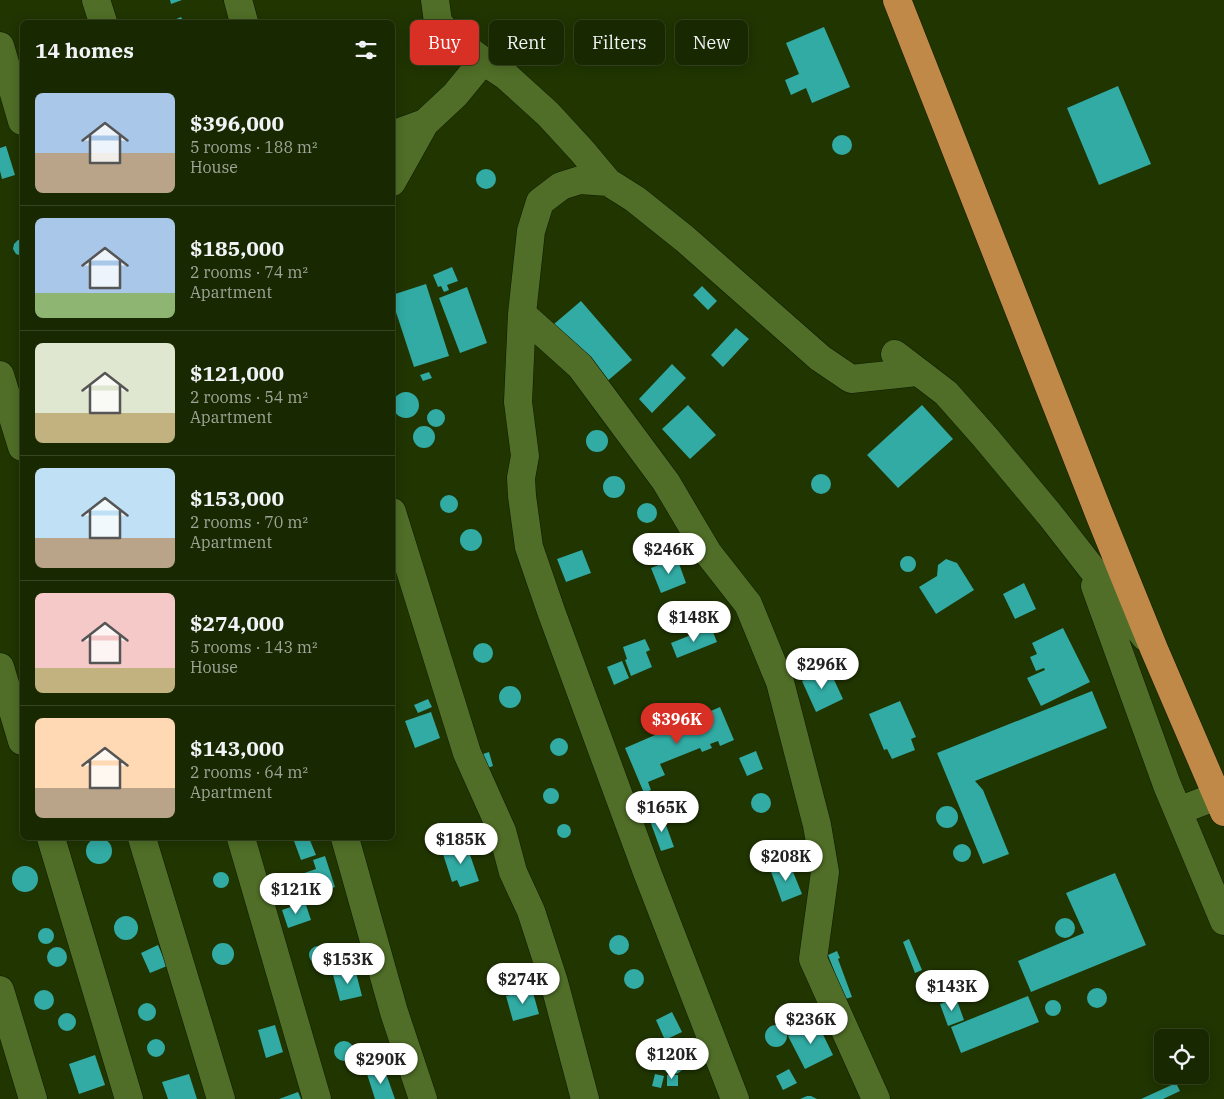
<!DOCTYPE html>
<meta charset="utf-8">
<style>
body{margin:0;font-family:"IBM Plex Serif",serif;background:#25340f;color:#f1f3f6;height:100vh;display:flex;flex-direction:column;font-size:19px;white-space:nowrap}
*{box-sizing:border-box;margin:0}
p{font-size:16px;color:#9fa699}
.icon{flex:none;width:28px;height:28px;fill:none;stroke:currentColor;stroke-width:2;stroke-linecap:round;stroke-linejoin:round}
.map{position:relative;flex:1;overflow:hidden}
.sheet{position:absolute;left:20px;top:20px;width:375px;height:820px;display:flex;flex-direction:column;background:#182800;border-radius:8px;box-shadow:0 2px 12px #0003,0 0 0 1px #364422}
.sheet>*{flex:none}
.banner{position:absolute;left:410px;top:20px;width:475px;height:45px;display:flex;gap:10px}
.buttons{position:absolute;left:1154px;top:1029px;display:grid;gap:10px}
.buttons a{display:grid;place-items:center;width:55px;height:55px;border-radius:8px;background:#182800;box-shadow:0 2px 12px #0003,0 0 0 1px #364422;font-size:25px}
.price{position:absolute;translate:-50% -42px;padding:0 11px;border-radius:18px;background:#fff;color:#222;font-size:16px;line-height:32px;filter:drop-shadow(0 1px 2px #0008)}
.price::after{content:'';position:absolute;left:50%;top:30px;width:15px;height:11px;margin-left:-8px;background:inherit;clip-path:polygon(0 0,100% 0,50% 100%)}
.price.on{background:#d93025;color:#fff}
ul{padding:0;list-style:none}
li{display:flex;align-items:center;gap:15px;height:125px;padding:0 15px}
li+li{border-top:1px solid #364422}
li span{display:grid;place-items:center;flex:none;width:140px;height:100px;border-radius:8px;color:#555}
li>.icon{margin-inline-start:auto}
span .icon{width:60px;height:60px;fill:#fffc;stroke-width:1}
li b{font-size:21px}
h2{display:flex;justify-content:space-between;align-items:center;height:60px;padding:0 15px;font-size:21px}
.tag{padding:0 18px;border-radius:8px;background:#182800;box-shadow:0 2px 12px #0003,0 0 0 1px #364422;font-size:18px;line-height:45px}
.tag.on{background:#d93025;color:#fff}
.map>svg:first-child{display:block}
.building{fill:#31aba3}
.lines{fill:none;stroke-linecap:round;stroke-linejoin:round}
.minor-casing{stroke:#0d1b00;stroke-width:29}
.highway-casing{stroke:#0d1b00;stroke-width:29}
.minor{stroke:#506e27;stroke-width:28}
.highway{stroke:#c08948;stroke-width:28}
</style>
<div class="map">
<svg width="1224" height="1099" viewBox="0 0 1224 1099">
<rect width="100%" height="100%" fill="#203500"/>
<path class="building" d="M 170,0 L 182,0 L 171,4 Z
M 181,17 L 184,22 L 169,22 Z
M 824,27 L 850,87 L 812,103 L 806,88 L 791,95 L 785,80 L 799,74 L 786,43 Z
M 1118,86 L 1151,164 L 1099,185 L 1067,108 Z
M832 145a10 10 0 1 1 20 0a10 10 0 1 1-20 0Z
M 6,146 L 15,175 L 2,179 L 0,171 L 0,148 Z
M476 179a10 10 0 1 1 20 0a10 10 0 1 1-20 0Z
M 18,240 L 22,240 L 22,256 L 16,254 L 13,249 L 14,244 Z
M 452,267 L 458,281 L 447,285 L 449,290 L 444,292 L 441,286 L 438,287 L 433,275 Z
M 426,284 L 449,356 L 414,367 L 392,300 L 392,295 Z
M 702,286 L 717,301 L 708,310 L 693,295 Z
M 467,287 L 487,343 L 460,353 L 439,298 Z
M 581,301 L 632,360 L 605,383 L 554,324 Z
M 736,328 L 749,339 L 723,367 L 711,355 Z
M 672,364 L 686,378 L 652,413 L 639,399 Z
M 429,372 L 432,378 L 423,381 L 420,375 Z
M393 405a13 13 0 1 1 26 0a13 13 0 1 1-26 0Z
M 688,405 L 716,435 L 690,459 L 662,429 Z
M 922,405 L 953,439 L 898,488 L 867,455 Z
M427 418a9 9 0 1 1 18 0a9 9 0 1 1-18 0Z
M413 437a11 11 0 1 1 22 0a11 11 0 1 1-22 0Z
M586 441a11 11 0 1 1 22 0a11 11 0 1 1-22 0Z
M811 484a10 10 0 1 1 20 0a10 10 0 1 1-20 0Z
M603 487a11 11 0 1 1 22 0a11 11 0 1 1-22 0Z
M440 504a9 9 0 1 1 18 0a9 9 0 1 1-18 0Z
M637 513a10 10 0 1 1 20 0a10 10 0 1 1-20 0Z
M460 540a11 11 0 1 1 22 0a11 11 0 1 1-22 0Z
M 582,550 L 591,573 L 566,582 L 557,559 Z
M900 564a8 8 0 1 1 16 0a8 8 0 1 1-16 0Z
M 677,558 L 686,583 L 661,593 L 651,568 Z
M 946,559 L 957,563 L 974,590 L 936,614 L 919,587 L 937,576 L 938,565 Z
M 1024,583 L 1036,609 L 1015,619 L 1003,594 Z
M 711,627 L 717,642 L 677,658 L 671,643 Z
M 1063,628 L 1090,682 L 1041,706 L 1027,678 L 1045,670 L 1044,668 L 1036,671 L 1030,657 L 1037,654 L 1032,643 Z
M 645,639 L 650,650 L 646,652 L 652,667 L 631,676 L 625,660 L 627,659 L 623,647 Z
M473 653a10 10 0 1 1 20 0a10 10 0 1 1-20 0Z
M 622,661 L 629,678 L 614,685 L 607,667 Z
M 829,669 L 843,699 L 816,712 L 802,681 Z
M499 697a11 11 0 1 1 22 0a11 11 0 1 1-22 0Z
M 1092,691 L 1107,728 L 975,781 L 983,790 L 1009,854 L 983,864 L 937,753 Z
M 428,699 L 432,707 L 418,713 L 414,705 Z
M 900,701 L 916,737 L 911,739 L 915,750 L 892,759 L 887,749 L 884,750 L 869,714 Z
M 720,707 L 734,740 L 720,746 L 718,741 L 710,744 L 712,748 L 702,752 L 700,748 L 660,764 L 665,775 L 648,782 L 651,790 L 644,793 L 625,748 Z
M 431,712 L 440,738 L 415,748 L 405,721 Z
M550 747a9 9 0 1 1 18 0a9 9 0 1 1-18 0Z
M 756,751 L 763,769 L 747,776 L 739,758 Z
M 489,752 L 493,766 L 484,769 L 480,755 Z
M543 796a8 8 0 1 1 16 0a8 8 0 1 1-16 0Z
M751 803a10 10 0 1 1 20 0a10 10 0 1 1-20 0Z
M936 817a11 11 0 1 1 22 0a11 11 0 1 1-22 0Z
M 662,814 L 674,847 L 661,851 L 649,818 Z
M557 831a7 7 0 1 1 14 0a7 7 0 1 1-14 0Z
M 193,838 L 208,838 L 200,841 Z
M 304,838 L 309,838 L 316,855 L 301,860 L 294,841 Z
M86 851a13 13 0 1 1 26 0a13 13 0 1 1-26 0Z
M 466,843 L 479,881 L 460,887 L 457,880 L 452,882 L 442,851 Z
M953 853a9 9 0 1 1 18 0a9 9 0 1 1-18 0Z
M 325,856 L 335,887 L 298,900 L 290,878 L 316,869 L 313,860 Z
M 789,862 L 802,894 L 782,902 L 770,869 Z
M12 879a13 13 0 1 1 26 0a13 13 0 1 1-26 0Z
M213 880a8 8 0 1 1 16 0a8 8 0 1 1-16 0Z
M 1115,873 L 1146,945 L 1031,992 L 1018,961 L 1084,933 L 1066,893 Z
M 305,902 L 311,920 L 288,928 L 282,910 Z
M114 928a12 12 0 1 1 24 0a12 12 0 1 1-24 0Z
M1055 928a10 10 0 1 1 20 0a10 10 0 1 1-20 0Z
M38 936a8 8 0 1 1 16 0a8 8 0 1 1-16 0Z
M609 945a10 10 0 1 1 20 0a10 10 0 1 1-20 0Z
M 909,939 L 922,970 L 915,973 L 903,942 Z
M212 954a11 11 0 1 1 22 0a11 11 0 1 1-22 0Z
M 158,945 L 167,966 L 150,973 L 141,953 Z
M309 955a9 9 0 1 1 18 0a9 9 0 1 1-18 0Z
M47 957a10 10 0 1 1 20 0a10 10 0 1 1-20 0Z
M 837,951 L 840,958 L 838,959 L 852,997 L 845,999 L 828,955 Z
M624 979a10 10 0 1 1 20 0a10 10 0 1 1-20 0Z
M 355,969 L 362,996 L 340,1001 L 333,975 Z
M1087 998a10 10 0 1 1 20 0a10 10 0 1 1-20 0Z
M 532,989 L 539,1014 L 513,1021 L 506,996 Z
M34 1000a10 10 0 1 1 20 0a10 10 0 1 1-20 0Z
M 1028,996 L 1039,1022 L 961,1053 L 951,1027 Z
M 956,998 L 964,1020 L 948,1026 L 940,1004 Z
M1045 1008a8 8 0 1 1 16 0a8 8 0 1 1-16 0Z
M138 1012a9 9 0 1 1 18 0a9 9 0 1 1-18 0Z
M 672,1012 L 682,1032 L 665,1040 L 656,1020 Z
M58 1022a9 9 0 1 1 18 0a9 9 0 1 1-18 0Z
M 817,1022 L 833,1055 L 805,1069 L 788,1036 Z
M 275,1025 L 283,1052 L 266,1058 L 258,1030 Z
M765 1036a11 11 0 1 1 22 0a11 11 0 1 1-22 0Z
M147 1048a9 9 0 1 1 18 0a9 9 0 1 1-18 0Z
M334 1051a10 10 0 1 1 20 0a10 10 0 1 1-20 0Z
M661 1062a12 12 0 1 1 24 0a12 12 0 1 1-24 0Z
M 95,1055 L 105,1085 L 79,1094 L 69,1064 Z
M 384,1068 L 395,1099 L 375,1099 L 367,1074 Z
M 789,1069 L 797,1083 L 783,1090 L 776,1076 Z
M 189,1074 L 197,1099 L 168,1099 L 162,1082 Z
M 655,1074 L 664,1076 L 661,1088 L 652,1086 Z
M 667,1075 L 678,1075 L 678,1086 L 667,1086 Z
M 1176,1083 L 1180,1091 L 1163,1099 L 1141,1099 Z
M 298,1092 L 301,1099 L 279,1099 Z
M 807,1096 L 811,1096 L 817,1099 L 800,1099 Z"/>
<g class="lines">
<defs>
<path id="minor" d="M 96,0 L 103,22
M 238,0 L 244,22
M 435,0 L 438,22 L 450,36 L 483,61 L 506,76 L 548,114 L 582,151 L 608,182 L 635,199 L 685,239 L 820,358 L 851,379 L 917,372
M 0,46 L 22,121
M 392,135 L 425,123 L 455,95 L 483,61
M 392,182 L 425,123
M 608,182 L 580,180 L 561,186 L 540,202 L 531,231 L 522,314 L 518,402 L 525,456 L 521,478 L 522,496 L 529,547 L 551,611 L 647,872 L 735,1099
M 522,314 L 580,366 L 666,482 L 708,553 L 748,604 L 780,682 L 817,825 L 825,872 L 813,959 L 876,1099
M 895,354 L 946,393 L 985,437 L 1050,515 L 1145,637
M 0,375 L 22,447
M 392,512 L 467,753 L 502,831 L 513,872 L 531,911 L 554,982 L 585,1099
M 1095,586 L 1167,785 L 1224,921
M 0,667 L 22,741
M 1178,811 L 1217,796
M 51,838 L 129,1099
M 142,838 L 221,1099
M 241,838 L 317,1099
M 345,838 L 394,1012 L 423,1099
M 0,990 L 33,1099"/>
<path id="highway" d="M 897,0 L 1100,516 L 1154,649 L 1224,812"/>
</defs>
<use href="#minor" class="minor-casing"/>
<use href="#highway" class="highway-casing"/>
<use href="#minor" class="minor"/>
<use href="#highway" class="highway"/>
</g>
</svg>
<div class="buttons">
<a><svg class="icon" aria-label="locate" viewBox="0 0 24 24"><circle cx="12" cy="12" r="6"/><path d="M12 2v4M12 18v4M2 12h4M18 12h4"/></svg></a>
</div>
<b class="price" style="left:669px;top:575px">$246K</b>
<b class="price" style="left:694px;top:643px">$148K</b>
<b class="price" style="left:822px;top:690px">$296K</b>
<b class="price on" style="left:677px;top:745px">$396K</b>
<b class="price" style="left:662px;top:833px">$165K</b>
<b class="price" style="left:461px;top:865px">$185K</b>
<b class="price" style="left:786px;top:882px">$208K</b>
<b class="price" style="left:296px;top:915px">$121K</b>
<b class="price" style="left:348px;top:985px">$153K</b>
<b class="price" style="left:523px;top:1005px">$274K</b>
<b class="price" style="left:952px;top:1012px">$143K</b>
<b class="price" style="left:811px;top:1045px">$236K</b>
<b class="price" style="left:672px;top:1080px">$120K</b>
<b class="price" style="left:381px;top:1085px">$290K</b>
<div class="banner">
<a class="tag on">Buy</a>
<a class="tag">Rent</a>
<a class="tag">Filters</a>
<a class="tag">New</a>
</div>
<section class="sheet">
<h2>14 homes<svg class="icon" aria-label="filters" viewBox="0 0 24 24"><path d="M4 7h16M4 17h16"/><circle cx="9" cy="7" r="2"/><circle cx="15" cy="17" r="2"/></svg></h2>
<ul>
<li><span style="background:linear-gradient(#a9c7e8 60%,#b9a48a 0)"><svg class="icon" aria-label="home" viewBox="0 0 24 24"><path d="M3 11l9-7 9 7M6 9v11h12V9"/></svg></span><div><b>$396,000</b><p>5 rooms · 188 m²</p><p>House</p></div></li>
<li><span style="background:linear-gradient(#a9c7e8 75%,#8fb573 0)"><svg class="icon" aria-label="home" viewBox="0 0 24 24"><path d="M3 11l9-7 9 7M6 9v11h12V9"/></svg></span><div><b>$185,000</b><p>2 rooms · 74 m²</p><p>Apartment</p></div></li>
<li><span style="background:linear-gradient(#dfe7d0 70%,#c2b280 0)"><svg class="icon" aria-label="home" viewBox="0 0 24 24"><path d="M3 11l9-7 9 7M6 9v11h12V9"/></svg></span><div><b>$121,000</b><p>2 rooms · 54 m²</p><p>Apartment</p></div></li>
<li><span style="background:linear-gradient(#bfe0f5 70%,#b9a48a 0)"><svg class="icon" aria-label="home" viewBox="0 0 24 24"><path d="M3 11l9-7 9 7M6 9v11h12V9"/></svg></span><div><b>$153,000</b><p>2 rooms · 70 m²</p><p>Apartment</p></div></li>
<li><span style="background:linear-gradient(#f6c9c9 75%,#c2b280 0)"><svg class="icon" aria-label="home" viewBox="0 0 24 24"><path d="M3 11l9-7 9 7M6 9v11h12V9"/></svg></span><div><b>$274,000</b><p>5 rooms · 143 m²</p><p>House</p></div></li>
<li><span style="background:linear-gradient(#ffd9b3 70%,#b9a48a 0)"><svg class="icon" aria-label="home" viewBox="0 0 24 24"><path d="M3 11l9-7 9 7M6 9v11h12V9"/></svg></span><div><b>$143,000</b><p>2 rooms · 64 m²</p><p>Apartment</p></div></li>
</ul>
</section>
</div>
